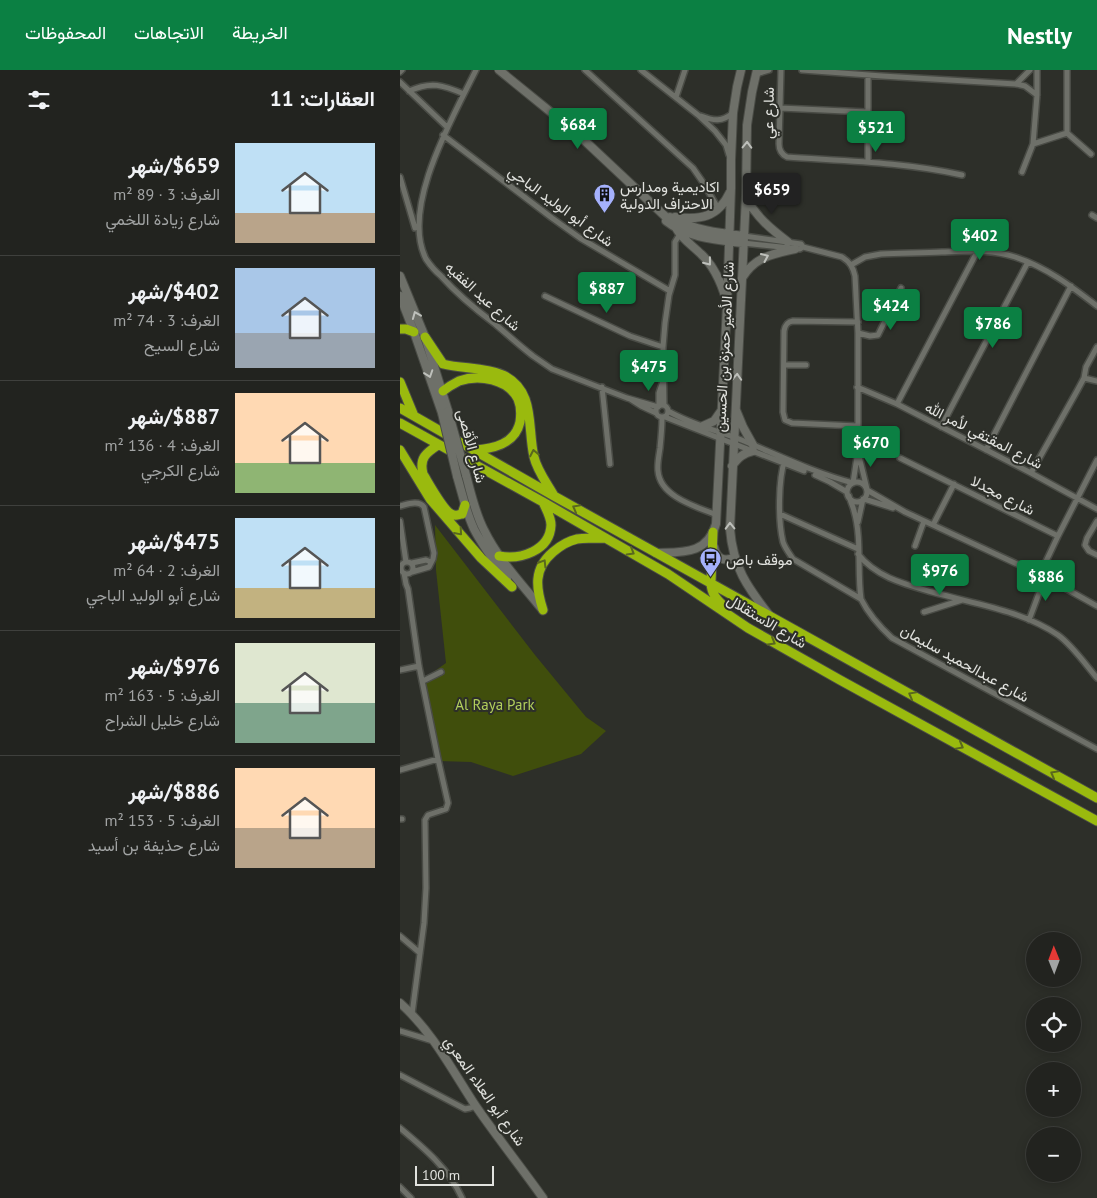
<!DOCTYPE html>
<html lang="ar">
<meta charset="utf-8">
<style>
body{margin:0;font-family:"PT Sans",Vazirmatn,sans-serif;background:#2a2b28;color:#f1f3f6;direction:rtl;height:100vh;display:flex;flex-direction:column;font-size:19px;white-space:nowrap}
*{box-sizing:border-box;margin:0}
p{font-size:16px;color:#a2a4a4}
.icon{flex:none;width:28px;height:28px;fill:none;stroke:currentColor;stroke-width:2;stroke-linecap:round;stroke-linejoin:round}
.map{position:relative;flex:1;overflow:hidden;direction:ltr}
.panel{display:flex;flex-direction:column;background:#22231f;width:400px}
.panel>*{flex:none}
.needle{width:32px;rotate:359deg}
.fabs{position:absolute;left:626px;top:862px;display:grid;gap:10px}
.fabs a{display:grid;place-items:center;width:55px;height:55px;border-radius:50%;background:#22231f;box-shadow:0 2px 12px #0003,0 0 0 1px #3f403d;font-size:25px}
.scale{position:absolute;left:15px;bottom:12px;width:79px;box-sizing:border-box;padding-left:5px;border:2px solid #e1e2de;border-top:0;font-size:14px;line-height:18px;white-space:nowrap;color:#e1e2de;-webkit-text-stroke:4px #2d2f29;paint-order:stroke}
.price{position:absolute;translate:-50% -42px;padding:0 11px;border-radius:5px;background:#0b8043;color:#fff;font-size:16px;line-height:32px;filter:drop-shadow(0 1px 2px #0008)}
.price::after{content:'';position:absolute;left:50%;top:30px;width:15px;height:11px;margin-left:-8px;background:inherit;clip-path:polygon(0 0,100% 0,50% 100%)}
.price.current{background:#222;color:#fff}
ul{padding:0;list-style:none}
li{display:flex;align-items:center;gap:15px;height:125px;padding:0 25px}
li+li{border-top:1px solid #3f403d}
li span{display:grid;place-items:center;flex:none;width:140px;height:100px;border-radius:0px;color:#555}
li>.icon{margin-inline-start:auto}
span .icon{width:60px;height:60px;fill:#fffc;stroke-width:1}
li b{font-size:21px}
h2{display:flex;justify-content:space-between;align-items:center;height:60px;padding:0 25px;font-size:21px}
header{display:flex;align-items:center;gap:30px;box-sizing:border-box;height:70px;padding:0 25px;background:#0b8043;color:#fff}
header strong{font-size:24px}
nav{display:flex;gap:28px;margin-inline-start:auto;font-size:18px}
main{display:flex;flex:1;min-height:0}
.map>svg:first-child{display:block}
.green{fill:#404e0c}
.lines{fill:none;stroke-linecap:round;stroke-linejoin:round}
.street-casing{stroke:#4a4c46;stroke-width:8}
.secondary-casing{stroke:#4a4c46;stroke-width:10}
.highway-casing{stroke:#4a4c46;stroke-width:11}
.street{stroke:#6e7069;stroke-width:5}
.secondary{stroke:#6e7069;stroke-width:8}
.highway{stroke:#9aba0e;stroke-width:9}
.secondary-bridge-casing{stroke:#4a4c46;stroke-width:10;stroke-linecap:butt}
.secondary-bridge{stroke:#6e7069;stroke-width:8}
.oneway{stroke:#bec0bb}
.oneway2{stroke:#59671e}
.labels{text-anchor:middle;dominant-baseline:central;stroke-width:4;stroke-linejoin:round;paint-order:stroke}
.street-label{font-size:15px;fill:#e1e2de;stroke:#2d2f29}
.poi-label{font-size:15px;fill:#e1e2de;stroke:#2d2f29;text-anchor:start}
.park-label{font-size:15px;fill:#b2cf5c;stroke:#2d2f29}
</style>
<header>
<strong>Nestly</strong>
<nav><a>الخريطة</a><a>الاتجاهات</a><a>المحفوظات</a></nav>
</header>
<main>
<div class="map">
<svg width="697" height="1128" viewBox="0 0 697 1128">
<rect width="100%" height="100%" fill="#2d2f29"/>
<path class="green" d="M 35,455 L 135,585 L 186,647 L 206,661 L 181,684 L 113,706 L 71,692 L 39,691 L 22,610 L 46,593 L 36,500 Z"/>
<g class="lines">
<defs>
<path id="street" d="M 76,0 C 53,47 0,138 26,189 C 30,195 35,201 41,206 C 57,224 75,239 95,254 C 108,265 120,276 133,286 L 152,299 L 227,328 L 258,337
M 185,0 L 293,98 L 302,111 L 318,138
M 241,0 L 298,45 L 315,61 L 326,75 L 329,85
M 381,0 L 379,74 C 379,80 381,84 387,87 C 445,91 504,92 562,105
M 402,0 L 482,6 L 616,14 L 625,16 L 637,25
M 667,0 L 667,63 L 691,84
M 0,2 L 2,0
M 356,4 L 369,0
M 0,12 L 23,34 L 47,57
M 616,14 L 630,0
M 9,21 C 31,11 43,15 64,24
M 276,27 L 285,0
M 380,38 L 467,42
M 301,46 C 314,51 322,52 333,43
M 43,65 L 152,148 L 180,168 L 270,221
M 633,74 L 667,63
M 468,92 L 468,5
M 622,102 L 633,74 L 637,25 L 637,0
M 0,107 L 15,158
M 692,145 L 697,148
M 344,166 L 401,174 L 403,177 L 442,187 C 450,192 453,197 455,206 L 458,263 L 458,382 L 467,419
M 343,173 L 400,179 L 403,177
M 451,195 L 465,187 L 481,184 C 501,183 522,183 542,182 C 567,181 591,179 615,187 C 646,197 671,216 697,236
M 145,226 L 230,266 L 263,277
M 458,263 L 470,266 L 478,265 L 501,218
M 384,295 L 406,295
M 684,308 L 697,311
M 202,317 L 210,394
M 457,317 L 497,334 L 631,403 L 697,439
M 230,329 L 241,336 L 256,343
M 497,334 L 578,180
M256 341a6 6 0 1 1 12 0a6 6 0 1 1-12 0Z
M 264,335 L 263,277 L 265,253 L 269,225 L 275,205 L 275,172 L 280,164
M 259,336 L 259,323 L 263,311
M 268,341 C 292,355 319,361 344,371 C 380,386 415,403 453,413
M 265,347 L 404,401
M 262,348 C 262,358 261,368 260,378 C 259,386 257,394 258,401 C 260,427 297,437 317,445
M 457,356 L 392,353 L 385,350 L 383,342 L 384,261 C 385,255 387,252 393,251 L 458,252
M 541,357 L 628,192
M 586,380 L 671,216
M 500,388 L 658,466
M 385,389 C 378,410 378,451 383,472 C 385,478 389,483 393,489 L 461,529 C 469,545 479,556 492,568 L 697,679
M 631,403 L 677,321 L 684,308 L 686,297 L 697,277
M 415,405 L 430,412 L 447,422
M447 422a10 10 0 1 1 20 0a10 10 0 1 1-20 0Z
M 453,413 L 457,387
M 467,420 L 505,442 L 645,507 L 697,536
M 449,426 C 450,431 453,436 454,441 C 462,468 457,501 461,529
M 464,429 L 493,438
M 0,436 C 8,434 19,430 24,437 L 34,483 L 33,489 L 29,497 L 12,502
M 380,444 L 458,479
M 0,451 L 6,492
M 697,451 L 687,468 L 685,475 L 689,481 L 697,485
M 458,452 L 463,429
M 533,455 L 554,414
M 515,476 L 524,451
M 458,484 C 476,507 504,514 532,522 C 574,534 621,540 658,565 C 672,575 686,595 697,608
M1 498a6 6 0 1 1 12 0a6 6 0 1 1-12 0Z
M 12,493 L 26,490 L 31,492
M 4,503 L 6,514 L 8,519 L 19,596 L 38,689 L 48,733 L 46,739 L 28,745 L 25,750 L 26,818 L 24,853 L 12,944
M 640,504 L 658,466 L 697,390
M 524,542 L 562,530
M 629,550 L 645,507
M 0,600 L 19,596
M 23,611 L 41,602
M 0,700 L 38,689
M 0,749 L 2,749
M 0,866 L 20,883
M 0,961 L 33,971
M 0,1005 L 65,1039 L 70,1038 L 76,1036
M 0,1058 C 24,1078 49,1099 62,1128
M 0,1117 L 11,1128"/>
<path id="secondary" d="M 99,0 L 158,48 L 185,71 L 267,148 L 266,151 C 287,168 318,170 343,173
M 357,0 L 352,22 L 347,55 L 346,126 L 330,459 C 333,497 347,517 370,546
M 346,127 C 356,147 371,159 388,172
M 275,147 C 300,150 318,148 330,122
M 267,148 L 270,147 C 293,160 318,163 344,166
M 276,158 C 282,169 292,175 301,184 C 314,196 321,212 326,229
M 0,206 L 25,267 L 48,341
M 342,208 C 355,187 372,184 395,179
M 0,226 L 14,262 L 42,343
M 336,340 L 343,357 L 353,375
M 303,356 L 314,351 L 321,341
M 332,396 C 338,388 343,383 353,381
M 66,405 C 71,423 75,443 84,460 C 98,489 121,513 141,538
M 57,406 C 62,423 66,442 74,459 C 83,477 96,493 107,509
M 314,477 C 316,488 324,493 335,487
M 256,483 C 282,482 307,485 316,454 L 327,235 L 331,118 L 331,90 L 333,43 L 337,17 L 341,0
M 0,933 C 32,961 52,1000 75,1035 C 97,1067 121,1097 143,1128"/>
<path id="highway" d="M 0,259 L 6,259 L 14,262
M 25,267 L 43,294 C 62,299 85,297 103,305 C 136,321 127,357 134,387 C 137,400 146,412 153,424
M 0,312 L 14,346
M 43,321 C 48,317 53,314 59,311 C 79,304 108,309 118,329 C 121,336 121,345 120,352 C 115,374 94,379 74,380
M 0,338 L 154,426 L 697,728
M 0,353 L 143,432 L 268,504 L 348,558 L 440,610 L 697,751
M 38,375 C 26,383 19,388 23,404 C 28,412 45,444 54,445 C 57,446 59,444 62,444 L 65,435
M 0,380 L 30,429 L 81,488 L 112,517
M 313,462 L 311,512 C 311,524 317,530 326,538
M 99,486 C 120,490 150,481 151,455 C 151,447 146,439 143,432
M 143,540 C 136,518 133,499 153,482 C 160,476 168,471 177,469 C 186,468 196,468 205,468"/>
</defs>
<use href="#street" class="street-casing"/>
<use href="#secondary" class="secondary-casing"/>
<use href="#highway" class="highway-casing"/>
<use href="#street" class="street"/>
<use href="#secondary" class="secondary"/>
<use href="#highway" class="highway"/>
<defs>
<path id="secondary-bridge" d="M 48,341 L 66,405
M 42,343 L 57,406"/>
</defs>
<use href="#secondary-bridge" class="secondary-bridge-casing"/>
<use href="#secondary-bridge" class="secondary-bridge"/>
</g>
<defs><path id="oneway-chevron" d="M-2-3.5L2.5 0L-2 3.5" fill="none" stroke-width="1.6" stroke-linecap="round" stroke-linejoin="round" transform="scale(1.25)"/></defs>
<g class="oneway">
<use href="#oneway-chevron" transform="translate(347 75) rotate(-89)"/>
<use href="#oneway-chevron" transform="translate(365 187) rotate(-24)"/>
<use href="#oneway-chevron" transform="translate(308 192) rotate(52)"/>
<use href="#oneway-chevron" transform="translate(16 245) rotate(-112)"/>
<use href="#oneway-chevron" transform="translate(29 304) rotate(71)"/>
<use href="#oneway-chevron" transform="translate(337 307) rotate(-87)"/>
<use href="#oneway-chevron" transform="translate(330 456) rotate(-91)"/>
</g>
<g class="oneway2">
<use href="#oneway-chevron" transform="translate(134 383) rotate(-101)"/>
<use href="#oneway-chevron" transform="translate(176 438) rotate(-151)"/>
<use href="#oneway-chevron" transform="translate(59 462) rotate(49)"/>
<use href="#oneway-chevron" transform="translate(231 482) rotate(30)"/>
<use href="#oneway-chevron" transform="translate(143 493) rotate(-58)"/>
<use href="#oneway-chevron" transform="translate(372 572) rotate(30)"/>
<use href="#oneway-chevron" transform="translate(512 625) rotate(-151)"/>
<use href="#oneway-chevron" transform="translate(560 676) rotate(29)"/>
<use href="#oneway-chevron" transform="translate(654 704) rotate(-151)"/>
</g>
<defs>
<symbol id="building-pin" viewBox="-11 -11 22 30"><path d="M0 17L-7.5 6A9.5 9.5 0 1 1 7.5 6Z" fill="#a5b1fc" stroke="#2d2f29"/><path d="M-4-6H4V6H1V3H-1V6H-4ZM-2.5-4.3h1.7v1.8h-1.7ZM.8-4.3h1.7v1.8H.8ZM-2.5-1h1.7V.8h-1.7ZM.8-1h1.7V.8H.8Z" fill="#111"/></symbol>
<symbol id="bus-pin" viewBox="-11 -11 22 30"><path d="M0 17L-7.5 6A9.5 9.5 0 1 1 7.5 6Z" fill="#a5b1fc" stroke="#2d2f29"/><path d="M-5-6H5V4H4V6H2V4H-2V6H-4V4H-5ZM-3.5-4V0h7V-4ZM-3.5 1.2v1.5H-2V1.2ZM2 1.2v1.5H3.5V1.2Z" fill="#111"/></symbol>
</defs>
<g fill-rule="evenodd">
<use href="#building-pin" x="192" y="112" width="25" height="34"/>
<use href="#bus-pin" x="298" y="476" width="25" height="34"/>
</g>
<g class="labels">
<g class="street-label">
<text transform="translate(368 43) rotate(-89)">شارع عي</text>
<text transform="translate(161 136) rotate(36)">شارع أبو الوليد الباجي</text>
<text transform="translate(83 226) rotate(42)">شارع عيد الفقيه</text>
<text transform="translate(324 277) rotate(-87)">شارع الأمير حمزة بن الحسين</text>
<text transform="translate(584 365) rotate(27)">شارع المقتفي لأمر الله</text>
<text transform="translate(72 376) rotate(75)">شارع الأقصى</text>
<text transform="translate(603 425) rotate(27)">شارع مجدلا</text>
<text transform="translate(367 551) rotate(31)">شارع الاستقلال</text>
<text transform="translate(565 593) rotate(29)">شارع عبدالحميد سليمان</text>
<text transform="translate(85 1021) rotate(55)">شارع أبو العلاء المعري</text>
</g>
<g class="poi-label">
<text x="220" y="116">اكاديمية ومدارس<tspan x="220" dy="17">الاحتراف الدولية</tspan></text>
<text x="326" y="489">موقف باص</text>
</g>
<g class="park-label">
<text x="95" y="634">Al Raya Park</text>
</g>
</g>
</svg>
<div class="fabs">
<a><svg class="needle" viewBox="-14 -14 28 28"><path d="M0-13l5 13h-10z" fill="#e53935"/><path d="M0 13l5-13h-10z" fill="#a2a4a4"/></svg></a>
<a><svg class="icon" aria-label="locate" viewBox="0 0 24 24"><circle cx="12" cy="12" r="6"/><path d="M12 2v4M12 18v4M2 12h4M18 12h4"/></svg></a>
<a>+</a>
<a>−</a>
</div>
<div class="scale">100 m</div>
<b class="price" style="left:178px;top:80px">$684</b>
<b class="price" style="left:476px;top:83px">$521</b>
<b class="price current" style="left:372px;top:145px">$659</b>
<b class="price" style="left:580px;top:191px">$402</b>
<b class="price" style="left:207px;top:244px">$887</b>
<b class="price" style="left:491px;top:261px">$424</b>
<b class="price" style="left:593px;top:279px">$786</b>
<b class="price" style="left:249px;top:322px">$475</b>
<b class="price" style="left:471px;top:398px">$670</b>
<b class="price" style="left:540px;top:526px">$976</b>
<b class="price" style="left:646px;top:532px">$886</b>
</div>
<section class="panel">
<h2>العقارات: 11<svg class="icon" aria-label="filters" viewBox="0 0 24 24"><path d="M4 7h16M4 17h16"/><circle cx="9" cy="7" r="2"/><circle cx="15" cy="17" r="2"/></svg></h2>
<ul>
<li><span style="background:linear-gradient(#bfe0f5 70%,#b9a48a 0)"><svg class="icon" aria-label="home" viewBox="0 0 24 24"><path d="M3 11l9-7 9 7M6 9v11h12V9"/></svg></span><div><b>$659/شهر</b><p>الغرف: 3 · 89 m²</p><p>شارع زيادة اللخمي</p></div></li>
<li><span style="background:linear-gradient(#a9c7e8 65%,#9aa5b1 0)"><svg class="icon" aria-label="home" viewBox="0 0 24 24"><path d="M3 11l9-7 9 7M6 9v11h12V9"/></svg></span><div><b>$402/شهر</b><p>الغرف: 3 · 74 m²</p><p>شارع السيح</p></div></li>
<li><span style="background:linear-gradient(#ffd9b3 70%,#8fb573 0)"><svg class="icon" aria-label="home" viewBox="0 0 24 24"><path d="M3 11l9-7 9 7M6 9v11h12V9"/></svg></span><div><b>$887/شهر</b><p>الغرف: 4 · 136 m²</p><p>شارع الكرجي</p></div></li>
<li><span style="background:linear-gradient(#bfe0f5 70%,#c2b280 0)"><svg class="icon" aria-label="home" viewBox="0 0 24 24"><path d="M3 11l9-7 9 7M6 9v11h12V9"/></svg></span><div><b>$475/شهر</b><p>الغرف: 2 · 64 m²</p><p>شارع أبو الوليد الباجي</p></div></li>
<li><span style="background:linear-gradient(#dfe7d0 60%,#7fa58c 0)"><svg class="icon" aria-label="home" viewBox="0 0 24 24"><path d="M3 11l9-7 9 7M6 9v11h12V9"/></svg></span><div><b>$976/شهر</b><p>الغرف: 5 · 163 m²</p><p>شارع خليل الشراح</p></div></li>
<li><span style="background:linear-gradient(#ffd9b3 60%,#b9a48a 0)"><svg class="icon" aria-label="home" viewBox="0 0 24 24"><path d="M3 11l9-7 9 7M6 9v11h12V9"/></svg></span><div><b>$886/شهر</b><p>الغرف: 5 · 153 m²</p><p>شارع حذيفة بن أسيد</p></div></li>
</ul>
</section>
</main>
